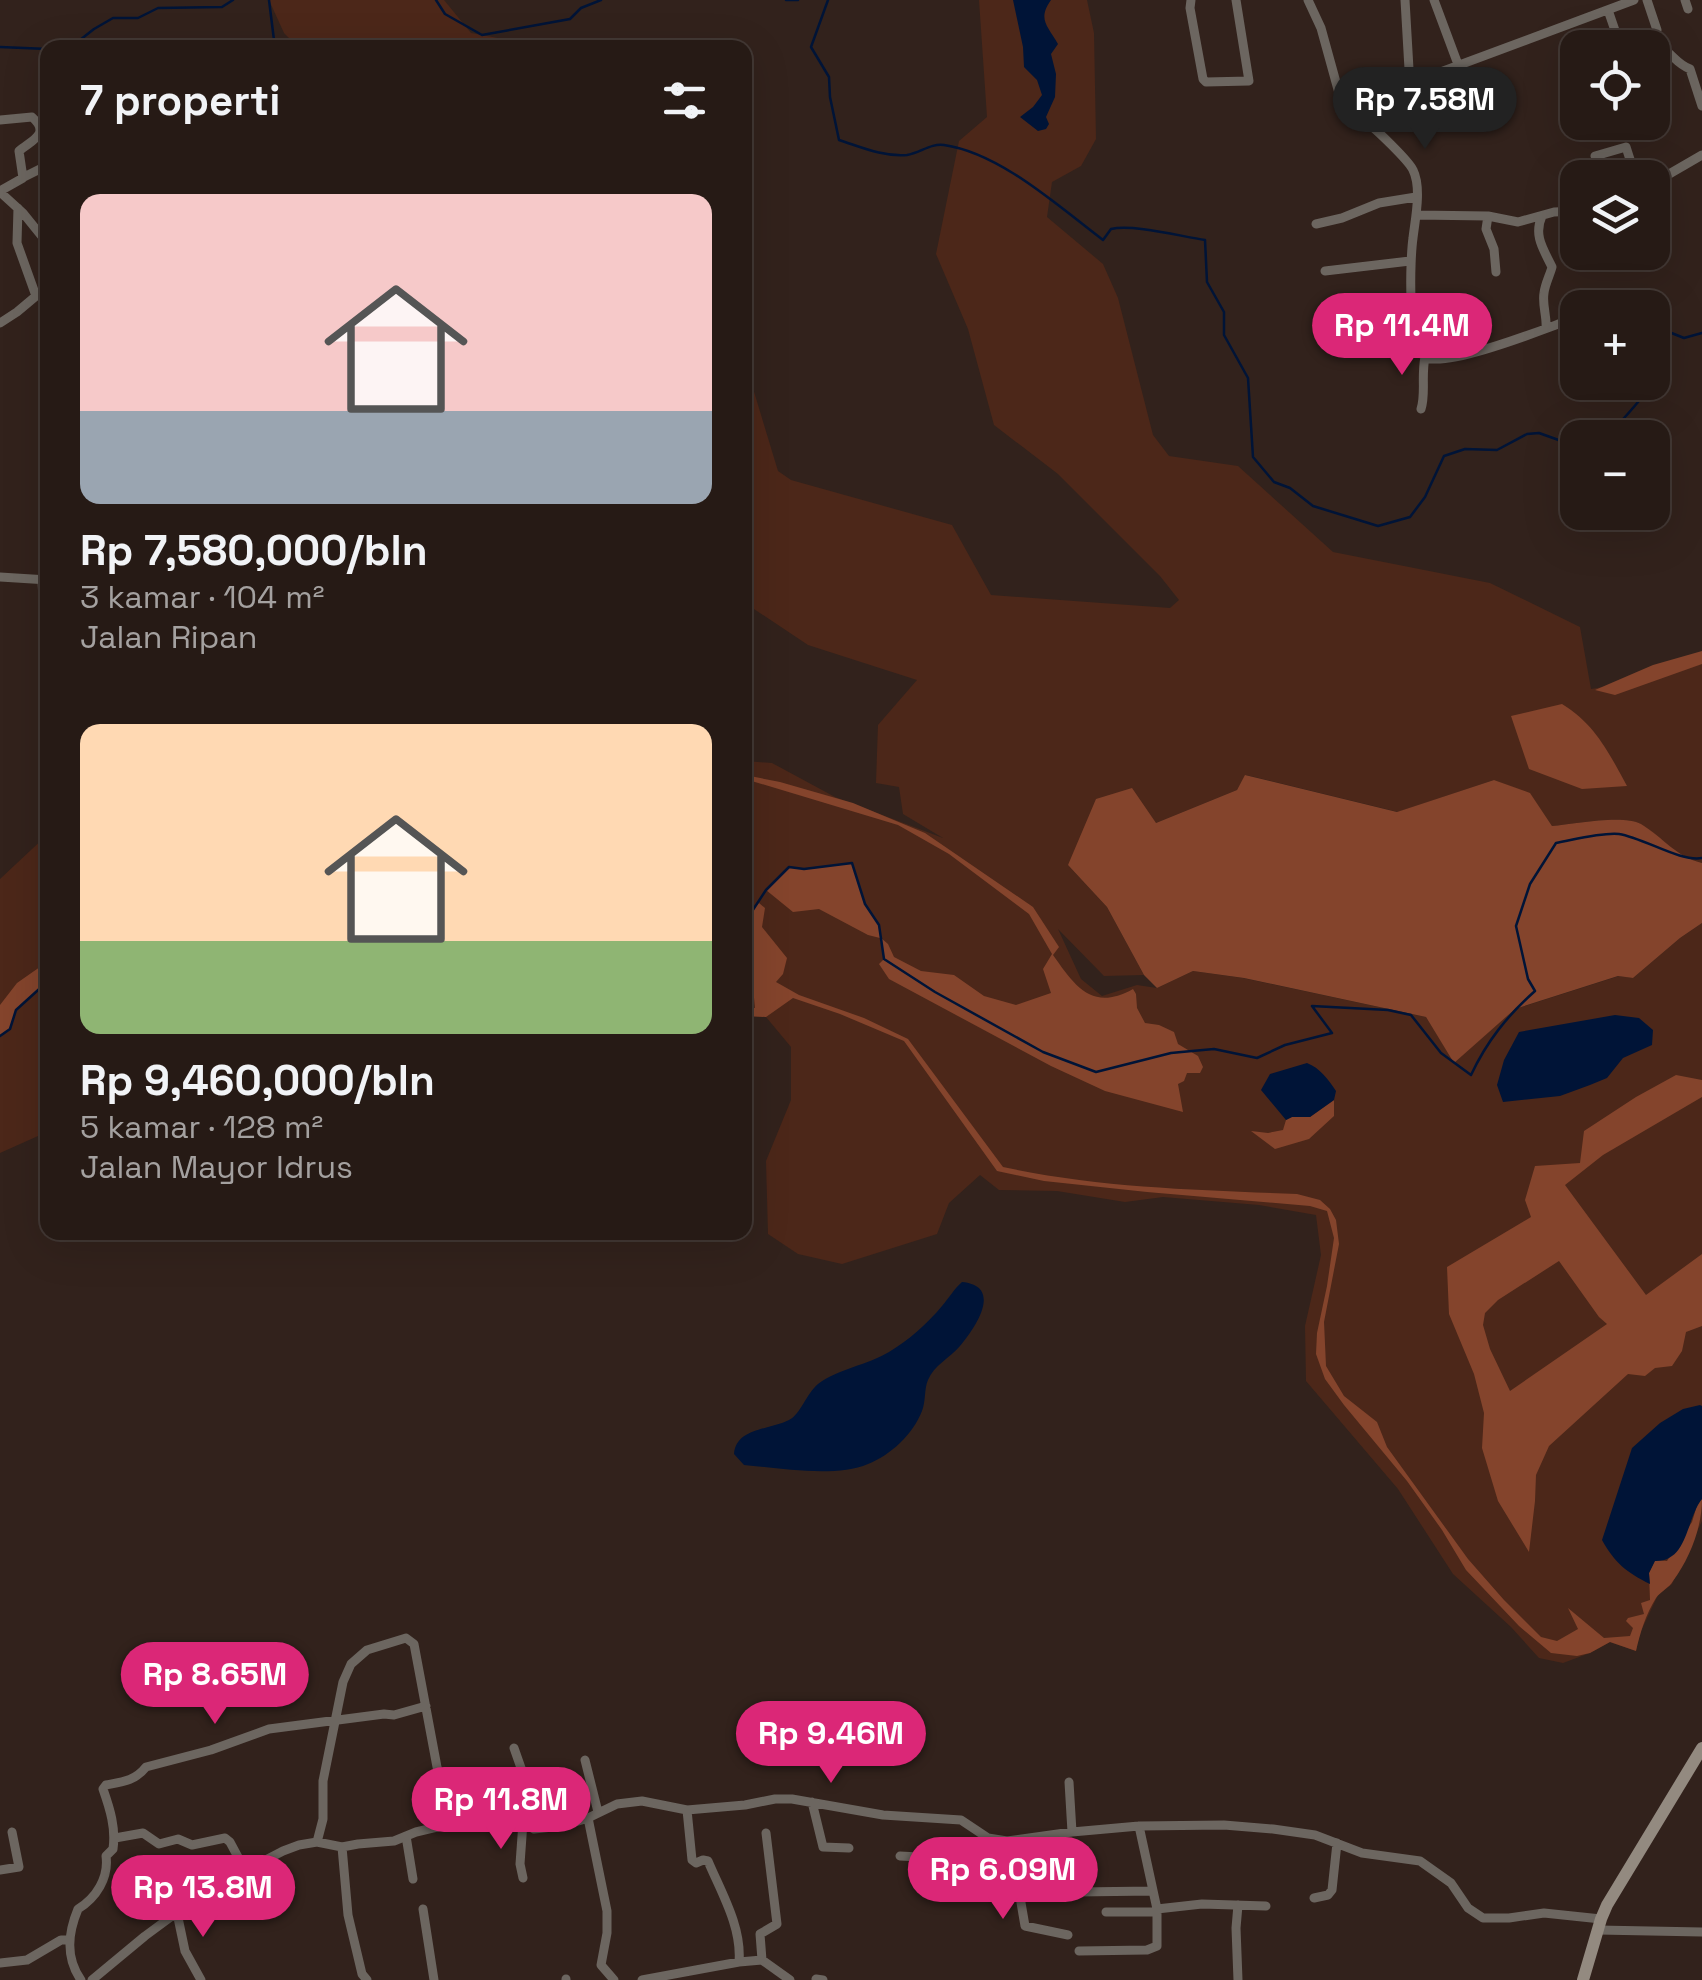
<!DOCTYPE html>
<html lang="id">
<meta charset="utf-8">
<style>
body{margin:0;font-family:"Space Grotesk",sans-serif;background:#2e231e;color:#f1f3f6;height:100vh;display:flex;flex-direction:column;font-size:38px;white-space:nowrap}
*{box-sizing:border-box;margin:0}
p{font-size:32px;color:#a4a1a0}
.icon{flex:none;width:55px;height:55px;fill:none;stroke:currentColor;stroke-width:2;stroke-linecap:round;stroke-linejoin:round}
.map{position:relative;flex:1;overflow:hidden}
.details{position:absolute;left:40px;top:40px;width:712px;height:1200px;display:flex;flex-direction:column;background:#261a15;border-radius:20px;box-shadow:0 10px 40px #0002,0 0 0 2px #423834}
.details>*{flex:none}
.tools{position:absolute;left:1560px;top:30px;display:grid;gap:20px}
.tools a{display:grid;place-items:center;width:110px;height:110px;border-radius:20px;background:#261a15;box-shadow:0 10px 40px #0002,0 0 0 2px #423834;font-size:50px}
.price{position:absolute;translate:-50% -85px;padding:0 22px;border-radius:35px;background:#db2777;color:#fff;font-size:32px;line-height:65px;filter:drop-shadow(0 2px 5px #0008)}
.price::after{content:'';position:absolute;left:50%;top:60px;width:30px;height:22px;margin-left:-15px;background:inherit;clip-path:polygon(0 0,100% 0,50% 100%)}
.price.on{background:#222;color:#fff}
ul{padding:0;list-style:none}
li{display:grid;align-content:center;gap:20px;height:530px;padding:0 40px}
li span{display:grid;place-items:center;height:310px;border-radius:20px;color:#555}
li>.icon{margin-inline-start:auto}
span .icon{width:180px;height:180px;fill:#fffc;stroke-width:1}
li b{font-size:42px}
h2{display:flex;justify-content:space-between;align-items:center;height:120px;padding:0 40px;font-size:42px}
.map>svg:first-child{display:block}
.green{fill:#4c2719}
.forest{fill:#84442c;fill-rule:evenodd}
.water{fill:#001437}
.lines{fill:none;stroke-linecap:round;stroke-linejoin:round}
.stream{stroke:#001437;stroke-width:2.5}
.street{stroke:#6c6660;stroke-width:9}
.secondary{stroke:#938a80;stroke-width:12}
</style>
<div class="map">
<svg width="1702" height="1980" viewBox="0 0 1702 1980">
<rect width="100%" height="100%" fill="#32221c"/>
<path class="green" d="M 269,0 L 444,0 L 471,33 L 503,39 L 557,43 L 564,47 L 298,47 L 284,33 Z
M 979,0 L 1087,0 L 1094,33 L 1096,139 L 1081,166 L 1052,182 L 1047,217 L 1103,264 L 1118,298 L 1153,435 L 1169,456 L 1238,466 L 1333,552 L 1490,583 L 1580,627 L 1591,689 L 1662,677 L 1702,663 L 1702,863 C 1675,856 1664,838 1640,824 C 1623,814 1573,824 1552,826 L 1530,794 L 1494,780 L 1398,812 L 1246,775 L 1237,790 L 1156,823 L 1068,865 L 1107,907 L 1144,975 L 1104,976 L 1058,929 L 1081,979 L 1102,996 L 1137,985 L 1157,988 L 1193,971 L 1243,978 L 1426,1017 L 1454,1062 L 1515,1009 L 1619,976 L 1633,978 L 1680,938 L 1702,923 L 1702,1521 L 1672,1584 L 1658,1595 L 1640,1633 L 1636,1651 L 1610,1642 L 1590,1653 L 1563,1663 L 1539,1658 L 1511,1627 L 1453,1574 L 1398,1489 L 1306,1381 L 1305,1326 L 1321,1255 L 1316,1215 L 1259,1205 L 1163,1197 L 1125,1202 L 1057,1191 L 999,1190 L 980,1175 L 949,1203 L 937,1234 L 842,1264 L 798,1254 L 768,1234 L 766,1161 L 791,1100 L 791,1047 L 766,1017 L 745,1016 L 745,761 L 772,763 L 835,797 L 943,838 L 903,814 L 899,787 L 876,783 L 878,725 L 917,680 L 808,645 L 745,603 L 745,362 L 778,471 L 791,480 L 952,525 L 991,595 L 1170,608 L 1179,600 L 1160,576 L 1058,474 L 994,425 L 968,329 L 936,254 L 959,141 L 987,117 Z
M 47,835 L 47,1132 L 0,1153 L 0,879 Z"/>
<path class="forest" d="M 1702,651 L 1702,664 L 1615,695 L 1595,690 L 1653,665 Z
M 1562,704 C 1595,724 1609,753 1627,786 L 1582,789 L 1529,769 L 1511,716 Z
M 745,775 L 780,782 L 853,803 L 925,833 L 1033,907 L 1059,947 L 1053,955 C 1075,986 1092,1012 1133,989 L 1136,994 L 1137,1008 L 1145,1023 L 1159,1025 L 1174,1032 L 1178,1044 L 1198,1056 L 1203,1067 L 1200,1073 L 1187,1073 L 1184,1081 L 1178,1084 L 1183,1112 L 1105,1091 L 1051,1066 L 889,979 L 879,964 L 884,959 L 880,938 L 868,935 L 819,909 L 793,912 L 766,890 L 789,867 L 804,869 L 852,863 L 865,904 L 879,925 L 881,938 L 888,944 L 894,957 L 921,971 L 954,975 L 984,996 L 1016,1005 L 1051,993 L 1043,969 L 1052,954 L 1029,914 L 949,854 L 898,825 L 745,779 Z
M 1245,775 L 1397,812 L 1494,780 L 1530,793 L 1552,826 C 1573,824 1623,814 1641,824 C 1664,838 1675,856 1702,863 L 1702,923 L 1680,938 L 1633,978 L 1618,976 L 1515,1009 L 1454,1063 L 1426,1017 L 1244,978 L 1193,971 L 1157,988 L 1144,975 L 1107,907 L 1068,865 L 1096,799 L 1132,788 L 1156,823 L 1237,790 Z
M 759,903 L 765,908 L 762,927 L 787,958 L 783,974 L 776,982 L 799,995 L 864,1018 L 908,1039 L 1003,1167 C 1099,1188 1199,1190 1297,1194 L 1320,1200 L 1330,1209 L 1336,1220 L 1339,1244 L 1324,1322 L 1326,1366 L 1344,1396 L 1377,1422 L 1387,1447 L 1468,1559 L 1504,1600 L 1541,1637 L 1557,1641 L 1578,1629 L 1568,1608 L 1604,1638 L 1630,1636 L 1633,1628 L 1626,1621 L 1628,1618 L 1644,1614 L 1641,1603 L 1650,1600 L 1649,1573 L 1655,1560 L 1667,1561 L 1692,1522 L 1698,1502 L 1702,1499 C 1702,1527 1690,1558 1673,1581 C 1669,1588 1661,1591 1656,1598 C 1646,1614 1640,1633 1636,1651 L 1610,1642 L 1590,1653 L 1577,1656 L 1551,1653 L 1519,1626 L 1466,1570 L 1442,1530 L 1407,1481 L 1344,1405 L 1325,1379 L 1316,1354 L 1317,1333 L 1327,1286 L 1334,1238 L 1327,1211 L 1310,1206 L 1147,1192 L 1044,1181 L 997,1171 L 904,1041 L 840,1014 L 793,998 L 766,1017 L 745,1016 L 745,1006 L 755,1008 L 751,967 L 745,959 L 745,909 L 749,910 Z
M 47,962 L 47,981 L 17,1010 L 10,1029 L 0,1036 L 0,1005 L 17,983 Z
M 1676,1075 L 1702,1080 L 1702,1097 L 1603,1155 L 1565,1185 L 1646,1295 L 1702,1254 L 1702,1326 L 1686,1332 L 1682,1351 L 1672,1366 L 1655,1368 L 1645,1376 L 1628,1374 L 1549,1446 L 1536,1475 L 1535,1501 L 1529,1552 L 1498,1501 L 1482,1448 L 1484,1413 L 1474,1374 L 1449,1314 L 1447,1267 L 1531,1217 L 1525,1200 L 1535,1166 L 1580,1163 L 1584,1131 L 1636,1097 ZM 1559,1261 L 1599,1317 L 1607,1324 L 1510,1391 L 1490,1349 L 1483,1325 L 1485,1313 L 1498,1300 Z
M 1334,1100 L 1334,1116 L 1309,1139 L 1275,1149 L 1251,1131 L 1268,1133 L 1283,1130 L 1286,1120 L 1292,1117 L 1310,1117 Z"/>
<path class="water" d="M 1013,0 L 1051,0 C 1037,20 1048,26 1058,44 L 1051,54 L 1056,74 L 1055,97 L 1046,117 L 1049,124 L 1046,129 L 1038,131 L 1020,117 L 1033,107 L 1042,95 L 1037,80 L 1024,67 L 1023,47 Z
M 1615,1015 L 1639,1018 L 1653,1030 L 1652,1045 L 1623,1058 L 1607,1078 L 1590,1085 L 1560,1096 L 1503,1102 L 1497,1085 L 1504,1060 L 1519,1032 Z
M 1307,1063 C 1320,1068 1328,1079 1336,1091 L 1334,1100 L 1310,1117 L 1292,1117 L 1286,1120 L 1261,1090 L 1270,1074 Z
M 962,1282 C 1004,1286 975,1328 960,1346 C 950,1358 934,1365 928,1380 C 924,1389 926,1401 922,1411 C 913,1434 891,1455 868,1464 C 835,1478 779,1468 744,1465 L 734,1454 C 736,1428 769,1430 789,1420 C 801,1414 806,1394 818,1384 C 838,1369 867,1365 889,1352 C 909,1340 927,1324 942,1306 C 949,1298 954,1289 962,1282 Z
M 1700,1405 L 1702,1406 L 1702,1499 C 1686,1519 1688,1562 1655,1561 L 1649,1573 L 1650,1584 C 1627,1573 1614,1562 1602,1540 L 1632,1448 L 1660,1423 L 1683,1409 Z"/>
<g class="lines">
<path class="stream" d="M 269,0 L 275,48
M 436,0 L 445,14 L 482,35 L 570,19 L 581,8 L 601,0
M 786,0 L 798,0
M 828,0 L 811,47 L 829,77 L 830,97 L 839,140 C 861,147 883,157 907,155 C 920,153 931,143 944,145 C 1000,153 1058,206 1103,240 L 1111,229 C 1133,224 1179,236 1205,240 L 1207,282 L 1224,312 L 1224,335 L 1248,378 L 1253,457 L 1274,482 L 1290,488 L 1313,506 L 1378,526 L 1410,517 L 1425,497 L 1444,456 L 1465,449 L 1497,450 L 1527,434 L 1539,433 L 1567,443 L 1578,442
M 0,47 L 48,49
M 65,48 L 71,47 L 94,29 L 113,18 L 138,18 L 158,8 L 222,7 L 233,0
M 1603,438 C 1613,432 1659,381 1660,369 C 1661,362 1658,352 1657,345 L 1669,332 L 1684,338 L 1702,333
M 745,922 L 766,890 L 789,867 L 804,869 L 852,863 L 865,904 L 879,925 L 884,959 L 935,992 L 1043,1052 L 1096,1072 L 1171,1053 L 1192,1051 L 1214,1049 L 1257,1058 L 1285,1045 L 1332,1033 L 1312,1006 L 1388,1010 L 1411,1015 L 1441,1053 L 1471,1075 C 1487,1041 1507,1016 1535,991 L 1528,979 L 1516,926 L 1530,884 L 1556,843 C 1573,840 1602,832 1619,834 C 1644,838 1680,862 1702,858
M 0,1036 L 10,1029 L 16,1010 L 48,981"/>
<path class="street" d="M 1191,0 L 1190,8 L 1203,79 L 1206,82 L 1249,81 L 1236,0
M 1308,0 L 1321,28 L 1342,104 C 1349,113 1356,115 1366,122 C 1375,128 1409,161 1413,170 C 1422,188 1415,220 1413,238 C 1410,259 1407,345 1425,357 C 1443,369 1542,330 1564,322
M 1405,0 L 1409,69 L 1413,77 L 1419,80 L 1634,0
M 1434,0 L 1478,118
M 1647,0 L 1657,30
M 1685,0 L 1688,9
M 1608,10 L 1620,45
M 1646,48 C 1671,44 1670,61 1690,69 L 1702,106
M 0,120 L 32,117 C 51,134 32,140 19,151 L 23,178 L 0,191
M 1595,156 L 1626,147 L 1636,178
M 24,177 L 48,165
M 1652,184 L 1702,155
M 0,192 L 23,213 L 48,244
M 18,208 L 17,243 L 36,296
M 1417,215 L 1488,216 L 1518,222 L 1554,212 L 1578,211
M 1488,216 L 1486,229 L 1494,249 L 1496,272
M 1542,216 C 1533,236 1544,250 1552,267 C 1550,275 1545,284 1544,293 C 1542,305 1547,316 1546,328
M 1316,224 L 1342,218 L 1379,203 L 1416,197
M 1325,271 L 1410,261
M 0,323 L 17,312 L 48,286
M 1421,409 C 1426,394 1421,377 1425,357
M 0,577 L 48,580
M 42,580 L 44,622 L 48,626
M 514,1748 L 533,1802 L 530,1812 L 516,1819
M 585,1760 L 598,1812
M 1069,1782 L 1072,1832
M 812,1802 L 823,1847 L 849,1848
M 687,1810 L 692,1860 L 696,1863 L 703,1860 L 708,1861 C 721,1892 742,1927 739,1962
M 588,1818 L 607,1911 L 607,1933 L 601,1965 L 614,1980
M 523,1822 L 520,1864 L 523,1878
M 406,1836 L 413,1879
M 115,1838 L 143,1833 L 159,1844 L 178,1839 L 192,1845 L 225,1838 L 230,1842 L 245,1870
M 1007,1841 L 1014,1862 L 1025,1926 L 1068,1935
M 317,1842 L 323,1819 L 323,1781 L 343,1682 L 351,1664 L 367,1650 L 406,1638 L 414,1644 L 437,1767 L 454,1823
M 342,1847 L 348,1915 L 362,1974 L 367,1980
M 900,1856 L 956,1859 L 969,1874 L 1018,1886
M 0,1870 L 19,1867 L 12,1832
M 1077,1892 L 1153,1891
M 1314,1898 L 1328,1895 L 1332,1890 L 1337,1843
M 1238,1905 L 1236,1928 L 1238,1980
M 423,1909 L 434,1980
M 1157,1909 L 1202,1904 L 1266,1906
M 1106,1912 L 1157,1912
M 177,1913 L 185,1951 L 201,1980
M 1598,1930 L 1702,1932
M 1079,1951 L 1147,1950 L 1157,1946 L 1157,1909 L 1139,1826
M 762,1960 L 760,1934 L 777,1924 L 766,1833
M 0,1963 L 27,1960 L 61,1940 L 68,1940
M 566,1979 L 566,1980
M 816,1979 L 823,1980
M 81,1980 C 65,1957 68,1933 78,1909 C 96,1898 109,1878 106,1856 L 113,1849 C 116,1828 110,1809 103,1789 L 106,1785 C 122,1782 135,1781 146,1767 L 211,1750 L 269,1729 L 384,1714 L 394,1715 L 426,1706
M 92,1980 L 145,1936 L 206,1891 L 283,1851 L 299,1845 L 317,1842 L 342,1847 L 358,1844 L 394,1841 L 416,1832 L 454,1823 L 500,1816 L 516,1819 L 534,1829 L 562,1826 L 588,1818 L 617,1804 L 642,1801 L 687,1810 L 745,1805 L 775,1799 L 792,1799 L 883,1815 L 961,1820 L 988,1838 L 1007,1841 L 1072,1832 L 1139,1826 L 1224,1825 L 1273,1829 L 1315,1835 L 1362,1853 L 1420,1861 L 1451,1883 L 1468,1908 L 1483,1918 L 1509,1918 L 1544,1913 L 1601,1919
M 642,1980 L 739,1962 L 762,1960 L 790,1980"/>
<path class="secondary" d="M 1583,1980 L 1601,1919 L 1607,1905 L 1702,1748"/>
</g>
</svg>
<div class="tools">
<a><svg class="icon" aria-label="locate" viewBox="0 0 24 24"><circle cx="12" cy="12" r="6"/><path d="M12 2v4M12 18v4M2 12h4M18 12h4"/></svg></a>
<a><svg class="icon" aria-label="layers" viewBox="0 0 24 24"><path d="M12 4l9 5-9 5-9-5zM3 14l9 5 9-5"/></svg></a>
<a>+</a>
<a>−</a>
</div>
<b class="price on" style="left:1425px;top:152px">Rp 7.58M</b>
<b class="price" style="left:1402px;top:378px">Rp 11.4M</b>
<b class="price" style="left:215px;top:1727px">Rp 8.65M</b>
<b class="price" style="left:831px;top:1786px">Rp 9.46M</b>
<b class="price" style="left:501px;top:1852px">Rp 11.8M</b>
<b class="price" style="left:1003px;top:1922px">Rp 6.09M</b>
<b class="price" style="left:203px;top:1940px">Rp 13.8M</b>
<section class="details">
<h2>7 properti<svg class="icon" aria-label="filters" viewBox="0 0 24 24"><path d="M4 7h16M4 17h16"/><circle cx="9" cy="7" r="2"/><circle cx="15" cy="17" r="2"/></svg></h2>
<ul>
<li><span style="background:linear-gradient(#f6c9c9 70%,#9aa5b1 0)"><svg class="icon" aria-label="home" viewBox="0 0 24 24"><path d="M3 11l9-7 9 7M6 9v11h12V9"/></svg></span><div><b>Rp 7,580,000/bln</b><p>3 kamar · 104 m²</p><p>Jalan Ripan</p></div></li>
<li><span style="background:linear-gradient(#ffd9b3 70%,#8fb573 0)"><svg class="icon" aria-label="home" viewBox="0 0 24 24"><path d="M3 11l9-7 9 7M6 9v11h12V9"/></svg></span><div><b>Rp 9,460,000/bln</b><p>5 kamar · 128 m²</p><p>Jalan Mayor Idrus</p></div></li>
</ul>
</section>
</div>
